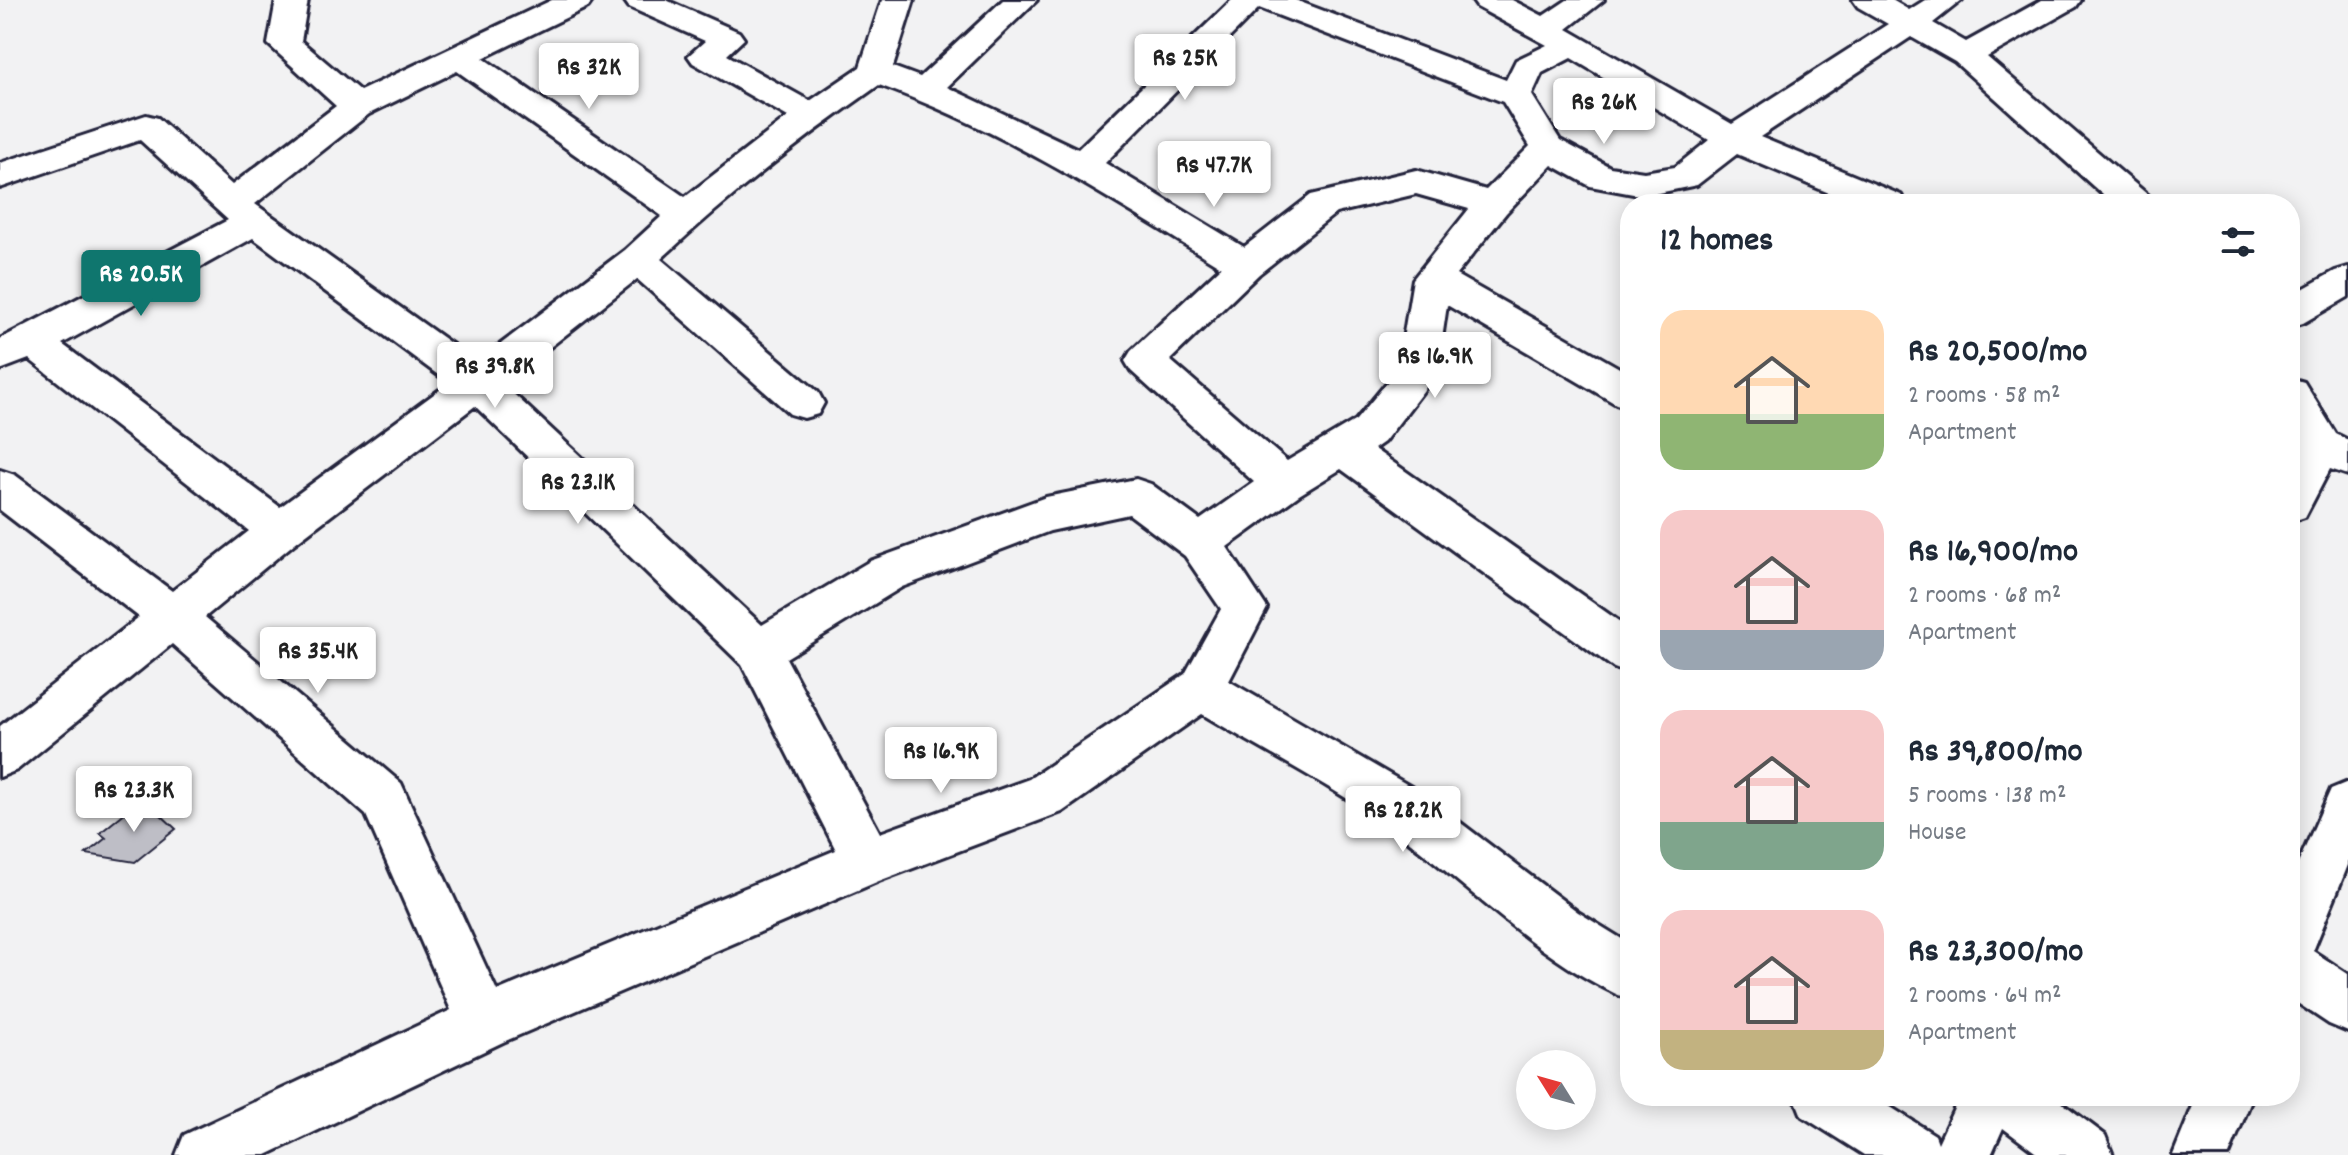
<!DOCTYPE html>
<meta charset="utf-8">
<style>
body{margin:0;font-family:Dekko,sans-serif;background:#f6f6f7;color:#1f2937;height:100vh;display:flex;flex-direction:column;font-size:30px;white-space:nowrap}
*{box-sizing:border-box;margin:0}
p{font-size:26px;color:#747a83}
.icon{flex:none;width:44px;height:44px;fill:none;stroke:currentColor;stroke-width:2;stroke-linecap:round;stroke-linejoin:round}
.map{position:relative;flex:1;overflow:hidden}
.details{position:absolute;left:1620px;top:194px;width:680px;height:912px;display:flex;flex-direction:column;background:#fff;border-radius:32px;box-shadow:0 4px 20px #0003}
.details>*{flex:none}
.needle{width:52px;rotate:307deg}
.buttons{position:absolute;left:1516px;top:1050px;display:grid;gap:16px}
.buttons a{display:grid;place-items:center;width:80px;height:80px;border-radius:50%;background:#fff;box-shadow:0 4px 20px #0003;font-size:40px}
.price{position:absolute;translate:-50% -68px;padding:0 18px;border-radius:8px;background:#fff;color:#222;font-size:26px;line-height:52px;filter:drop-shadow(0 2px 4px #0008)}
.price::after{content:'';position:absolute;left:50%;top:48px;width:24px;height:18px;margin-left:-12px;background:inherit;clip-path:polygon(0 0,100% 0,50% 100%)}
.price.current{background:#0f766e;color:#fff}
ul{padding:0;list-style:none}
li{display:flex;align-items:center;gap:24px;height:200px;padding:0 40px}
li span{display:grid;place-items:center;flex:none;width:224px;height:160px;border-radius:24px;color:#555}
li>.icon{margin-inline-start:auto}
span .icon{width:96px;height:96px;fill:#fffc;stroke-width:1}
li b{font-size:34px}
h2{display:flex;justify-content:space-between;align-items:center;height:96px;padding:0 40px;font-size:34px}
.map>svg:first-child{display:block}
.building{fill:#bebec6;stroke:#22223b;stroke-width:2}
.lines{fill:none;stroke-linecap:round;stroke-linejoin:round}
.minor-casing{stroke:#22223b;stroke-width:6}
.minor{fill:#fff;fill-rule:evenodd}
</style>
<div class="map">
<svg width="2348" height="1155" viewBox="0 0 2348 1155">
<rect width="100%" height="100%" fill="#f2f2f3"/>
<filter id="ink" filterUnits="userSpaceOnUse"><feTurbulence type="fractalNoise" baseFrequency=".0125" numOctaves="2"/><feDisplacementMap in="SourceGraphic" scale="16" xChannelSelector="R" yChannelSelector="G"/><feConvolveMatrix kernelMatrix="1 2 1 2 8 2 1 2 1" color-interpolation-filters="sRGB"/></filter>
<g filter="url(#ink)">
<path class="building" d="M 143,798 L 176,829 L 135,862 L 86,854 L 106,838 L 100,833 Z"/>
<g class="lines">
<defs>
<path id="minor" d="M 276,0 L 308,0 L 301,41 L 360,91 L 552,0 L 593,0 L 588,7 L 483,58 L 685,197 L 788,117 L 693,63 L 688,56 L 705,41 L 629,7 L 624,0 L 666,0 L 739,32 L 744,39 L 727,55 L 810,101 L 860,67 L 882,0 L 914,0 L 893,67 L 920,77 L 1003,0 L 1037,0 L 947,87 L 1078,149 L 1232,0 L 1295,0 L 1506,80 L 1516,60 L 1547,45 L 1477,7 L 1472,0 L 1512,0 L 1543,16 L 1567,0 L 1604,0 L 1567,29 L 1732,124 L 1888,24 L 1858,7 L 1853,0 L 1892,0 L 1909,10 L 1925,0 L 1962,0 L 1933,23 L 1966,42 L 2042,0 L 2081,0 L 2076,7 L 1987,57 L 2148,195 L 2153,204 L 2113,204 L 1955,62 L 1911,37 L 1760,137 L 1901,195 L 1906,204 L 1855,204 L 1737,154 L 1697,185 L 1644,196 L 1590,186 L 1552,165 L 1506,213 L 1456,275 L 1630,374 L 1630,408 L 1616,404 L 1447,305 L 1437,373 L 1384,442 L 1374,449 L 1630,629 L 1630,674 L 1614,668 L 1341,469 L 1299,495 L 1227,547 L 1267,608 L 1229,681 L 1420,792 L 1578,912 L 1630,944 L 1630,1000 C 1538,962 1467,882 1387,825 C 1329,784 1263,751 1202,714 L 1062,812 L 879,881 L 503,1042 L 266,1155 L 176,1155 L 184,1135 L 451,1010 L 366,815 L 172,644 L 17,770 L 0,777 L 0,726 L 139,617 L 0,510 L 0,470 L 15,475 L 172,591 L 249,531 L 29,359 L 0,370 L 0,339 L 228,220 L 140,140 L 0,188 L 0,163 L 146,115 L 158,118 L 232,185 L 336,106 L 268,44 ZM 1259,8 L 1503,102 L 1530,146 L 1486,190 L 1416,170 L 1324,192 L 1311,195 L 1244,247 L 1105,163 ZM 1571,58 L 1709,140 L 1675,167 L 1644,172 L 1610,167 L 1560,140 L 1532,95 L 1542,73 ZM 457,71 L 662,216 L 625,250 L 477,362 L 255,204 L 369,114 ZM 879,85 C 1001,129 1111,199 1221,267 L 1131,351 L 1125,361 L 1131,371 L 1254,482 L 1200,520 L 1151,484 L 1136,479 L 1046,497 L 870,561 L 762,625 L 503,384 L 637,279 L 790,414 L 804,418 L 818,414 L 824,403 L 818,392 L 661,259 C 729,195 803,138 879,85 ZM 1416,194 L 1469,209 L 1413,279 L 1398,369 L 1356,420 L 1287,461 L 1170,360 L 1259,274 L 1336,213 ZM 253,238 L 449,383 L 280,507 L 62,344 ZM 475,406 L 742,665 L 836,850 L 497,991 L 401,783 L 205,617 L 295,543 ZM 1129,514 L 1185,556 L 1221,609 L 1185,674 L 1029,779 L 880,833 L 786,658 L 902,587 L 1050,531 Z
M 2348,267 L 2348,297 L 2303,323 L 2290,327 L 2290,296 L 2335,271 Z
M 2290,378 L 2304,382 L 2336,434 L 2348,440 L 2348,475 L 2330,469 L 2305,517 L 2290,522 L 2290,465 L 2300,446 L 2290,428 Z
M 2348,782 L 2348,865 L 2313,951 L 2348,974 L 2348,1032 L 2329,1024 L 2290,998 L 2290,882 L 2331,789 Z
M 1794,1096 L 1873,1096 L 1935,1135 L 1938,1143 L 1960,1096 L 2053,1096 L 2105,1135 L 2113,1155 L 2039,1155 L 2003,1128 L 1991,1155 L 1864,1155 L 1802,1116 Z
M 2197,1096 L 2253,1096 L 2229,1155 L 2173,1155 Z"/>
</defs>
<use href="#minor" class="minor-casing"/>
<use href="#minor" class="minor"/>
</g>
</g>
</svg>
<div class="buttons">
<a><svg class="needle" viewBox="-14 -14 28 28"><path d="M0-13l5 13h-10z" fill="#e53935"/><path d="M0 13l5-13h-10z" fill="#747a83"/></svg></a>
</div>
<b class="price" style="left:1185px;top:102px">Rs 25K</b>
<b class="price" style="left:589px;top:111px">Rs 32K</b>
<b class="price" style="left:1604px;top:146px">Rs 26K</b>
<b class="price" style="left:1214px;top:209px">Rs 47.7K</b>
<b class="price current" style="left:141px;top:318px">Rs 20.5K</b>
<b class="price" style="left:1435px;top:400px">Rs 16.9K</b>
<b class="price" style="left:495px;top:410px">Rs 39.8K</b>
<b class="price" style="left:578px;top:526px">Rs 23.1K</b>
<b class="price" style="left:318px;top:695px">Rs 35.4K</b>
<b class="price" style="left:941px;top:795px">Rs 16.9K</b>
<b class="price" style="left:134px;top:834px">Rs 23.3K</b>
<b class="price" style="left:1403px;top:854px">Rs 28.2K</b>
<section class="details">
<h2>12 homes<svg class="icon" aria-label="filters" viewBox="0 0 24 24"><path d="M4 7h16M4 17h16"/><circle cx="9" cy="7" r="2"/><circle cx="15" cy="17" r="2"/></svg></h2>
<ul>
<li><span style="background:linear-gradient(#ffd9b3 65%,#8fb573 0)"><svg class="icon" aria-label="home" viewBox="0 0 24 24"><path d="M3 11l9-7 9 7M6 9v11h12V9"/></svg></span><div><b>Rs 20,500/mo</b><p>2 rooms · 58 m²</p><p>Apartment</p></div></li>
<li><span style="background:linear-gradient(#f6c9c9 75%,#9aa5b1 0)"><svg class="icon" aria-label="home" viewBox="0 0 24 24"><path d="M3 11l9-7 9 7M6 9v11h12V9"/></svg></span><div><b>Rs 16,900/mo</b><p>2 rooms · 68 m²</p><p>Apartment</p></div></li>
<li><span style="background:linear-gradient(#f6c9c9 70%,#7fa58c 0)"><svg class="icon" aria-label="home" viewBox="0 0 24 24"><path d="M3 11l9-7 9 7M6 9v11h12V9"/></svg></span><div><b>Rs 39,800/mo</b><p>5 rooms · 138 m²</p><p>House</p></div></li>
<li><span style="background:linear-gradient(#f6c9c9 75%,#c2b280 0)"><svg class="icon" aria-label="home" viewBox="0 0 24 24"><path d="M3 11l9-7 9 7M6 9v11h12V9"/></svg></span><div><b>Rs 23,300/mo</b><p>2 rooms · 64 m²</p><p>Apartment</p></div></li>
</ul>
</section>
</div>
